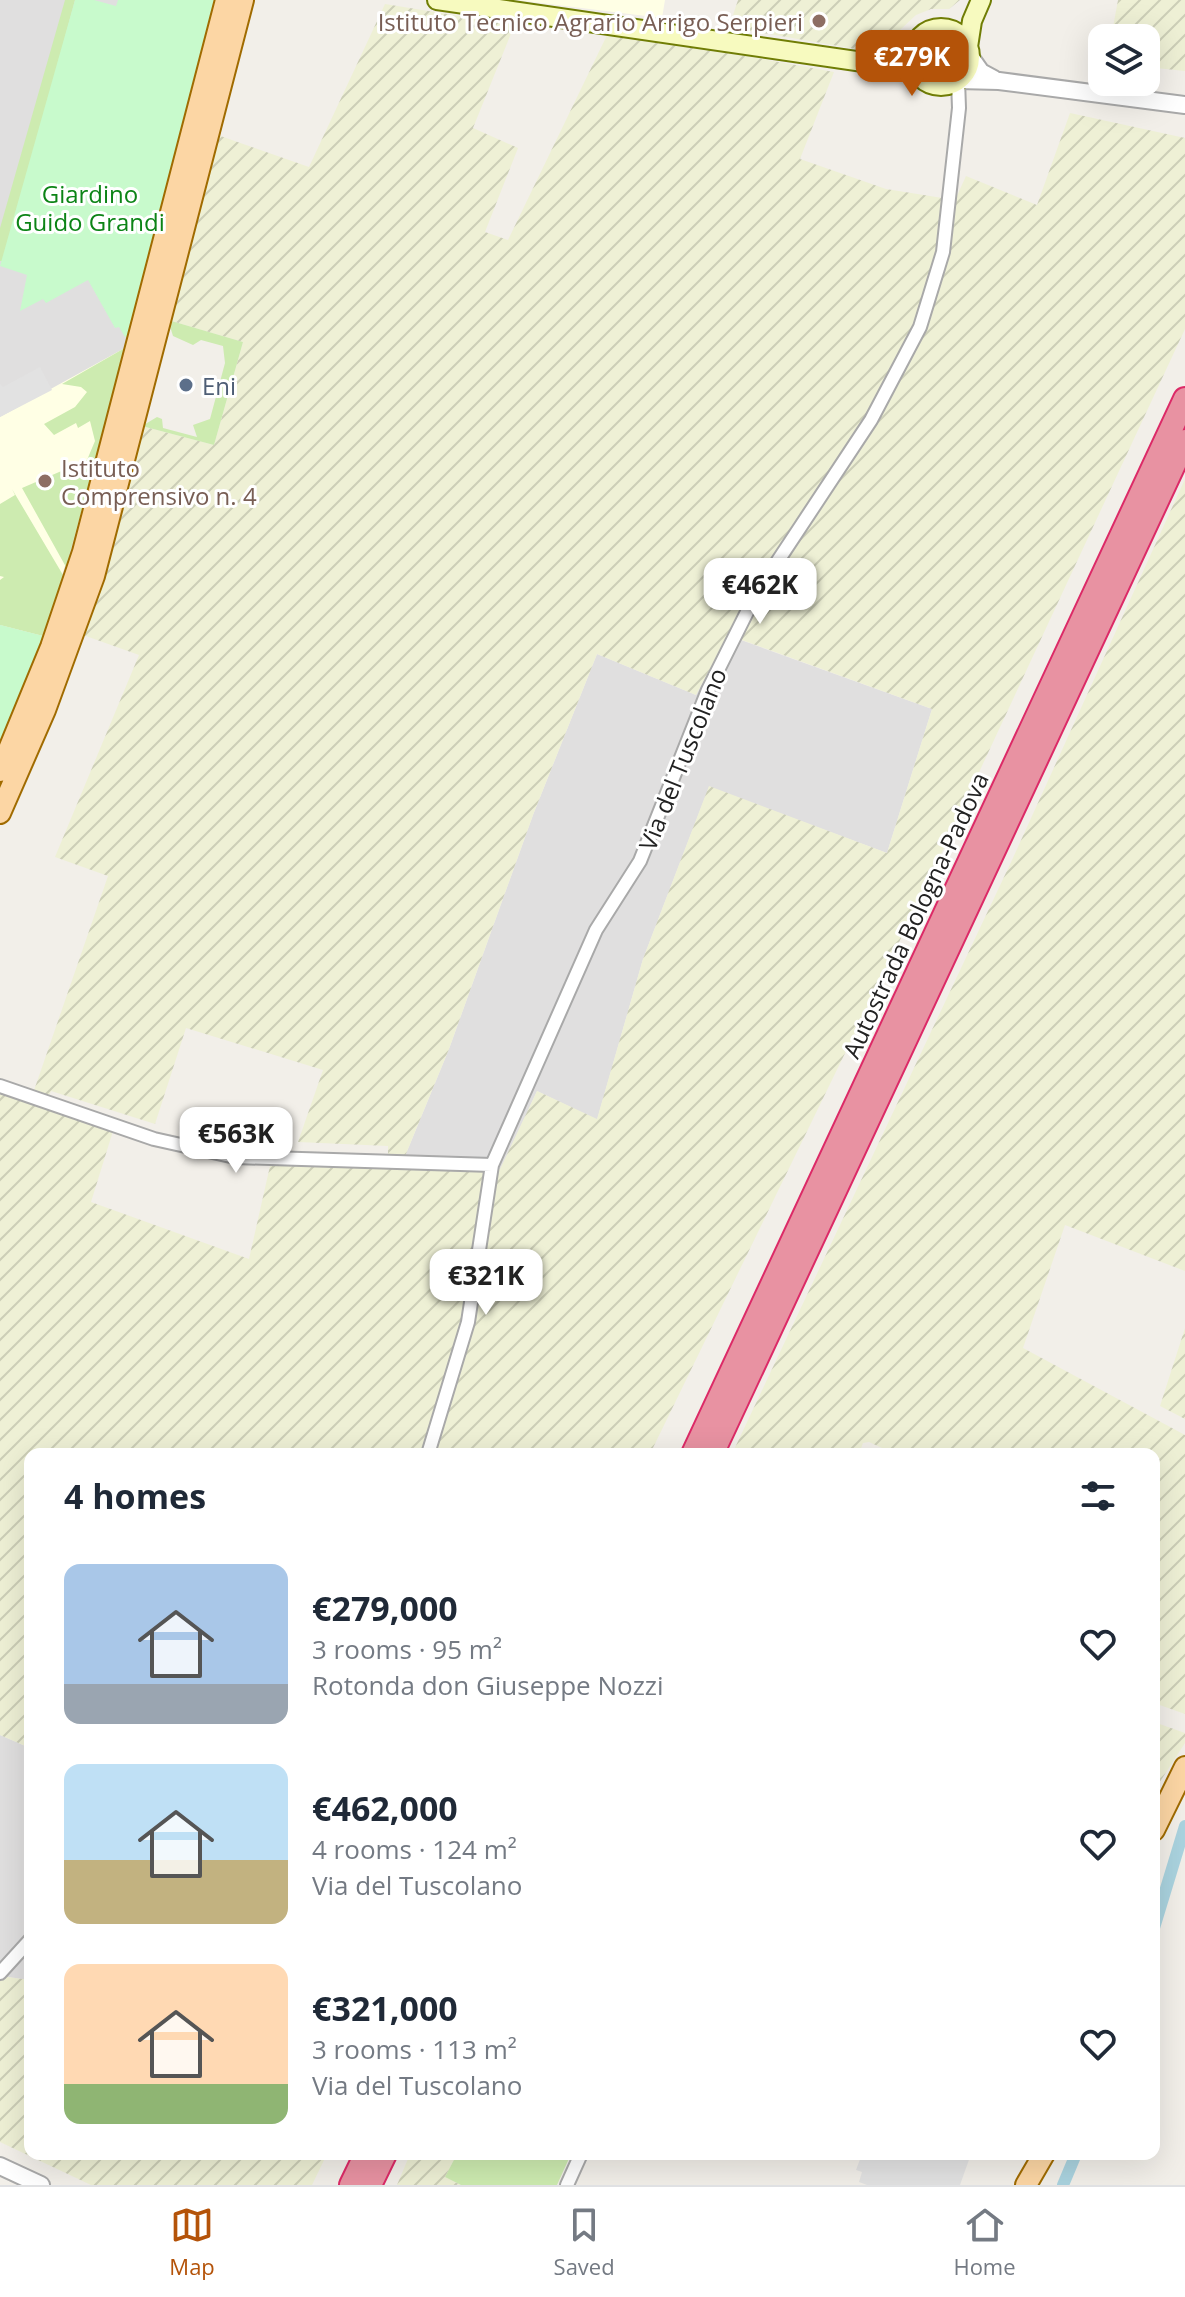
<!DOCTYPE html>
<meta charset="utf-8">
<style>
body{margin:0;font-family:"Open Sans",sans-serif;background:#f6f6f7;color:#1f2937;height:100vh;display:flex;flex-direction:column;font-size:30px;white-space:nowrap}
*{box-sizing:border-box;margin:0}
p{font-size:26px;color:#747a83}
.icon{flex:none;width:44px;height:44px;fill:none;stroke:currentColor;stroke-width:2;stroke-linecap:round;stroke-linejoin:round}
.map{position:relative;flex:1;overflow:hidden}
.details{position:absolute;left:24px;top:1448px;width:1136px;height:712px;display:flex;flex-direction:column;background:#fff;border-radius:16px;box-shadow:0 8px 32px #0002}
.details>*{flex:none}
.fabs{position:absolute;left:1088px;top:24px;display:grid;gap:16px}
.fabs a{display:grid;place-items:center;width:72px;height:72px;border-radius:16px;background:#fff;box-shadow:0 8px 32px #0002;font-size:40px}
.price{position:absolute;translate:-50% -68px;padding:0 18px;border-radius:16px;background:#fff;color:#222;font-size:26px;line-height:52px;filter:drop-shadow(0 2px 4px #0008)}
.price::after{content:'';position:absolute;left:50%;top:48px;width:24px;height:18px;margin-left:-12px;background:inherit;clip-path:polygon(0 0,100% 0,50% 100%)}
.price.current{background:#b45309;color:#fff}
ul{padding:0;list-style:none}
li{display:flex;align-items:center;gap:24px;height:200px;padding:0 40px}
li span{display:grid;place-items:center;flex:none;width:224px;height:160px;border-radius:16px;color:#555}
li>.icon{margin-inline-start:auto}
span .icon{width:96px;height:96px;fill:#fffc;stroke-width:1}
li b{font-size:34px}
h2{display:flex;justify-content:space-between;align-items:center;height:96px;padding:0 40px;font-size:34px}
.tabs{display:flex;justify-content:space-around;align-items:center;height:112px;border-top:2px solid #e0e1e3;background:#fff;font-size:22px;color:#747a83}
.tabs a{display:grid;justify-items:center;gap:4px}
.tabs .current{color:#b45309}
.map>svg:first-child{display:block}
.residential{fill:#e0dfdf}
.education{fill:#ffffe5}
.farmland{fill:url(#farmland-furrows);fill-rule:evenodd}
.grass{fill:#cdebb0}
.park{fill:#c8facc}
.parking{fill:#e2e2e2}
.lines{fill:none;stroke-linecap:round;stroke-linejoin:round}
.canal{stroke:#aad3df;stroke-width:12}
.minor-casing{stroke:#a9a9a9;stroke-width:16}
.tertiary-casing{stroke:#a9a9a9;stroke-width:20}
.secondary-casing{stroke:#707d05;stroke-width:22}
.primary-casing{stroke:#a06b00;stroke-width:24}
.motorway-casing{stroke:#dc2a67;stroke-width:26}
.minor{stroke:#fff;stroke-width:12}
.tertiary{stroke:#fff;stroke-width:16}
.secondary{stroke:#f7fabf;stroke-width:18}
.primary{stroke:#fcd6a4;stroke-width:20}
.motorway{stroke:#e892a2;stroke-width:22}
.education-dot{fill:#8d6e63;stroke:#fff;stroke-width:3}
.service-dot{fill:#5c6f8a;stroke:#fff;stroke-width:3}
.labels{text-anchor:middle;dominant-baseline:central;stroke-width:6;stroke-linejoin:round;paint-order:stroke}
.education-label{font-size:24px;fill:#785e54;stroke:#fff;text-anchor:end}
.park-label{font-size:24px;fill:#0c8416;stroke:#fff}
.service-label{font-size:24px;fill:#4e5e75;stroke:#fff;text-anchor:start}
.street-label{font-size:24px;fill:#222;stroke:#fff}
</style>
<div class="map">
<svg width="1185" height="2185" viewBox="0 0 1185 2185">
<defs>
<pattern id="farmland-furrows" width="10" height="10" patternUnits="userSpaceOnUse" patternTransform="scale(2)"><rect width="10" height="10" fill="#eef0d5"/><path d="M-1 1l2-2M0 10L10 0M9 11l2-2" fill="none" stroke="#ccceb7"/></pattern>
</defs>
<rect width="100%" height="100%" fill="#f2efe9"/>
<path class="residential" d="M 0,0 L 217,0 L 99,464 L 58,603 L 0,749 Z
M 727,635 L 932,709 L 887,853 L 709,787 L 643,959 L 597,1120 L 537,1091 L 501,1169 L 401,1166 L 449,1049 L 533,815 L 597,654 L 696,695 Z
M 0,1735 L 30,1748 L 30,1980 L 0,1976 Z"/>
<path class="education" d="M 517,0 L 665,0 L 662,18 Z
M 123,349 L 126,350 L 86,499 L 43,636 L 0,625 L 0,417 Z"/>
<path class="farmland" d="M 738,0 L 960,0 L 949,9 L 931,9 L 916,15 L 885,44 L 861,50 L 729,27 Z
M 1118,0 L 1185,0 L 1185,71 L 1146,67 L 1146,38 L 1111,38 Z
M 385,4 L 509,24 L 512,31 L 473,128 L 518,148 L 485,232 L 508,240 L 609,31 L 834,72 L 800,159 L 886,189 L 955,200 L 966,176 L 1037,205 L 1070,113 L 1185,138 L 1185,329 L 922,895 L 650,1454 L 30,1454 L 30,1748 L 0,1735 L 0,1090 L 30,1102 L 108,876 L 55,857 L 139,655 L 83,635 L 142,426 L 214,445 L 243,342 L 168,320 L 212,133 L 309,167 ZM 728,635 L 932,709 L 887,853 L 709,786 L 643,959 L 597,1119 L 537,1091 L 500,1169 L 401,1166 L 449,1049 L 533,815 L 597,654 L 696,695 ZM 186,1028 L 323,1070 L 298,1142 L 388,1146 L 388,1165 L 270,1166 L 249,1259 L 91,1202 L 113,1131 L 44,1107 L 51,1091 L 155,1124 Z
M 1185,479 L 1185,1271 L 1065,1225 L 1023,1348 L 1185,1435 L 1185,1714 L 1154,1703 L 1154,1454 L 882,1454 L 882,1448 L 869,1442 L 863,1443 L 859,1454 L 732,1454 L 1012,860 Z
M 1185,1328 L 1185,1419 L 1160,1406 Z
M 1154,1722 L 1185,1733 L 1185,1743 L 1154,1791 Z
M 0,1976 L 30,1980 L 30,2154 L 327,2154 L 312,2185 L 91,2185 L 0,2142 Z
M 410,2154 L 457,2154 L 445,2177 L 461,2185 L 397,2185 Z"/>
<path class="grass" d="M 65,0 L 75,0 L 5,261 L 0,261 L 0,228 Z
M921 58a20 20 0 1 1 40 0a20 20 0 1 1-40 0Z
M 168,320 L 243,342 L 214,445 L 142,426 L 157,417 L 162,419 L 163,428 L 197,437 L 193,425 L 210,419 L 225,363 L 223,346 L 201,340 L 193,345 L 173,336 Z
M 123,349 L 126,350 L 66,567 L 22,488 L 87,460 L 95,441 L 90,421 L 78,428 L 76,423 L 54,435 L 44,424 L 75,407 L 87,392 L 81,387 L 62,384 Z
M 12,489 L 63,575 L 43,636 L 0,625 L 0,580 L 4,577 L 0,576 L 0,504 L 15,495 Z
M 457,2154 L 571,2154 L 557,2185 L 461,2185 L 445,2177 Z"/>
<path class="park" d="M 75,0 L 94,0 L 116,6 L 118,0 L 214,0 L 130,335 L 125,337 L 119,327 L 115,328 L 88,280 L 46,303 L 43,299 L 20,311 L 27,275 L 0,266 Z
M 0,625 L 43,636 L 0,742 Z"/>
<path class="parking" d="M 40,367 L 52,390 L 0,417 L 0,384 L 3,387 Z
M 862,2154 L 971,2154 L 960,2185 L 867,2185 L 859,2182 L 862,2172 L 856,2170 Z"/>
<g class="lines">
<path class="canal" d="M 1154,1928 L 1185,1826
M 1063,2185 L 1076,2154"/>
<defs>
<path id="minor" d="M 0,1086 L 154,1139 L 235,1157 L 492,1165
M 428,1454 L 468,1322 L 492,1165 L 596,930 L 640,861 L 708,690 L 756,594 L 871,420 L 920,327 L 943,252 L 959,108 L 958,80
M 0,1973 L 30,1940
M 567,2185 L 581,2154"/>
<path id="tertiary" d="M 969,55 L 981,72 L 994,79
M 958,80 L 999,81 L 1185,105
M 0,2166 L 41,2185"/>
<path id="secondary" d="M 437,0 L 870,63 L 917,74
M912 57a29 29 0 1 1 58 0a29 29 0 1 1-58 0Z
M 968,47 L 972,21 L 981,0"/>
<path id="primary" d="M 0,771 L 51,647 L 83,552 L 226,0
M 0,813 L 45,710 L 94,576 L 243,0
M 1154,1830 L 1185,1767
M 1026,2185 L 1044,2154"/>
<path id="motorway" d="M 693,1454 L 1185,399
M 712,1454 L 1185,441
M 351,2185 L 366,2154
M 370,2185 L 385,2154"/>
</defs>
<use href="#minor" class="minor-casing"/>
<use href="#tertiary" class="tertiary-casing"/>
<use href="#secondary" class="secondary-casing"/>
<use href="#primary" class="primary-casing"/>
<use href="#motorway" class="motorway-casing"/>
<use href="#minor" class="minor"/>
<use href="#tertiary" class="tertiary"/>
<use href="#secondary" class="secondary"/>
<use href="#primary" class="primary"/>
<use href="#motorway" class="motorway"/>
</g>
<g class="education-dot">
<circle cx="819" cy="21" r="8"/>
<circle cx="45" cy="481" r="8"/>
</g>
<circle class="service-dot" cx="186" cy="385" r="8"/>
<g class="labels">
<g class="education-label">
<text x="803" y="21">Istituto Tecnico Agrario Arrigo Serpieri</text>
<text x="61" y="467" text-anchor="start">Istituto<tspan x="61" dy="28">Comprensivo n. 4</tspan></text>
</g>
<g class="park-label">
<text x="90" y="193">Giardino<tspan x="90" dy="28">Guido Grandi</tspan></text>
</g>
<g class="service-label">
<text x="202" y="385">Eni</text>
</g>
<g class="street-label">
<text transform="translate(682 759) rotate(-68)">Via del Tuscolano</text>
<text transform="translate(915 915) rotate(-65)">Autostrada Bologna-Padova</text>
</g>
</g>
</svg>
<div class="fabs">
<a><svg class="icon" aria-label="layers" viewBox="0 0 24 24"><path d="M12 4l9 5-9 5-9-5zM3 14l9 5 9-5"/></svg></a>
</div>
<b class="price current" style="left:912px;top:98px">€279K</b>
<b class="price" style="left:760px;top:626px">€462K</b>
<b class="price" style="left:236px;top:1175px">€563K</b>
<b class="price" style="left:486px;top:1317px">€321K</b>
<section class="details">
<h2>4 homes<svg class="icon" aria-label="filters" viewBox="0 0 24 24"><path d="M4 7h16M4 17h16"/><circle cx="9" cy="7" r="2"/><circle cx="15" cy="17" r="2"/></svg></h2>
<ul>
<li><span style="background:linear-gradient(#a9c7e8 75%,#9aa5b1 0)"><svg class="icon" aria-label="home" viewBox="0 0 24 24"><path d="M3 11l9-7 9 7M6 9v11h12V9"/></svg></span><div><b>€279,000</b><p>3 rooms · 95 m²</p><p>Rotonda don Giuseppe Nozzi</p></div><svg class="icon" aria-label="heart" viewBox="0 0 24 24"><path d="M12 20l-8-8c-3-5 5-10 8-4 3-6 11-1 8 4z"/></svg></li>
<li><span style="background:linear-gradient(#bfe0f5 60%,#c2b280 0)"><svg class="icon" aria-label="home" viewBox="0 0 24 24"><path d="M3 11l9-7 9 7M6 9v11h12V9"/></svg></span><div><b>€462,000</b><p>4 rooms · 124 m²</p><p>Via del Tuscolano</p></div><svg class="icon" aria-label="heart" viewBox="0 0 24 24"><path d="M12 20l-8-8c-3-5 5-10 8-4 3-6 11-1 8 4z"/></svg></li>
<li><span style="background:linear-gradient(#ffd9b3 75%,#8fb573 0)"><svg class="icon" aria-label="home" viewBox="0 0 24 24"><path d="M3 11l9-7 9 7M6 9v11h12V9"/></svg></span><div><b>€321,000</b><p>3 rooms · 113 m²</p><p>Via del Tuscolano</p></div><svg class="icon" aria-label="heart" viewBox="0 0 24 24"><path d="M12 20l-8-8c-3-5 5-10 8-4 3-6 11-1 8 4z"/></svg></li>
</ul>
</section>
</div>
<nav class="tabs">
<a class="current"><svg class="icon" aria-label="map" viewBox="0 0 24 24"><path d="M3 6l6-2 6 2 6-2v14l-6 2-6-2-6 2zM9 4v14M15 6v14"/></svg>Map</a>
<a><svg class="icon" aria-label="saved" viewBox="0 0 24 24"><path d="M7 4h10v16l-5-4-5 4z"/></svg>Saved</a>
<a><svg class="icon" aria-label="home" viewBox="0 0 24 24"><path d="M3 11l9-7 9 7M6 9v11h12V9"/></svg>Home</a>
</nav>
